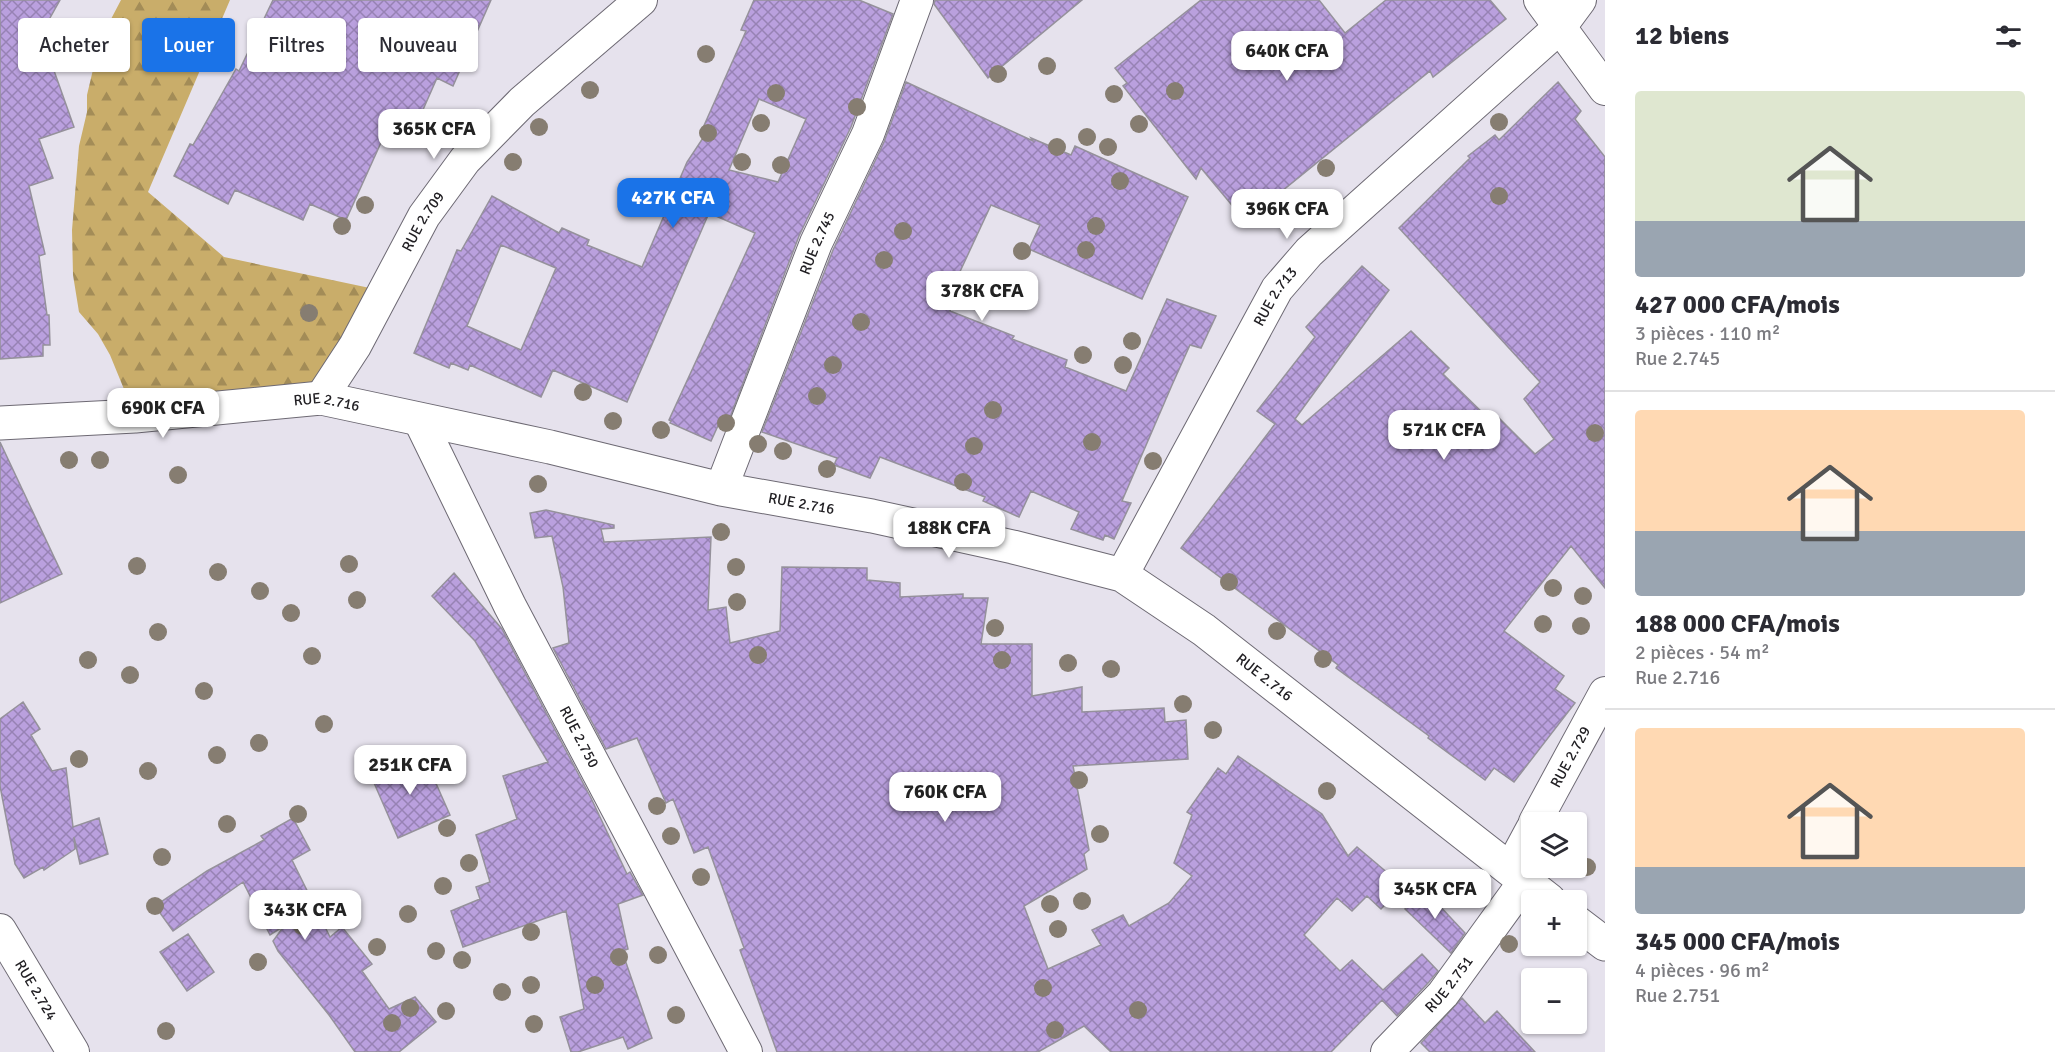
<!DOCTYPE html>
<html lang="fr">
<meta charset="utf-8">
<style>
body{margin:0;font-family:Signika,sans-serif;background:#f7f7f7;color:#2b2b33;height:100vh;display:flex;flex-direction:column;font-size:22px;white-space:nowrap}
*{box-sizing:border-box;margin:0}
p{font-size:20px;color:#7c7c81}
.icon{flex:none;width:33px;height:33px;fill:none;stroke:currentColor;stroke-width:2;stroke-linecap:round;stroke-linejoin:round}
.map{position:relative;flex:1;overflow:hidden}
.drawer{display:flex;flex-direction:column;background:#fff;width:450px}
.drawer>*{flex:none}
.top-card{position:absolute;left:18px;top:18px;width:570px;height:54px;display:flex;gap:12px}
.buttons{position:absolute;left:1521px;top:812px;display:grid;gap:12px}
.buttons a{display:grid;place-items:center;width:66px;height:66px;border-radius:6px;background:#fff;box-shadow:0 2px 4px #0004;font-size:30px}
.price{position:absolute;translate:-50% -51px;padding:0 14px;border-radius:12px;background:#fff;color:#222;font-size:20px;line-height:39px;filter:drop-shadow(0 2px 3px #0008)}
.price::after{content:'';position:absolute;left:50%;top:36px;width:18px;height:14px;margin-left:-9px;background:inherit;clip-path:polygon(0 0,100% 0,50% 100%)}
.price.on{background:#1a73e8;color:#fff}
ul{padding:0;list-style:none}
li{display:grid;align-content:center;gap:12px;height:318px;padding:0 30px}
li+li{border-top:2px solid #e1e1e2}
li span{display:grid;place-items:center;height:186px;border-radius:6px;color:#555}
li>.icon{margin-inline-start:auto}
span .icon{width:108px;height:108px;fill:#fffc;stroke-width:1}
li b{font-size:26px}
h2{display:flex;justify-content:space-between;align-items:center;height:72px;padding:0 30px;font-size:26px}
.pill{padding:0 21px;border-radius:6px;background:#fff;box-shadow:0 2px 4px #0004;font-size:21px;line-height:54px}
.pill.on{background:#1a73e8;color:#fff}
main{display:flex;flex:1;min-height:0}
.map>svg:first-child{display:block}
.forest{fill:url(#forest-firs)}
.building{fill:url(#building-cross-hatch);stroke:#95919b;stroke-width:1.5;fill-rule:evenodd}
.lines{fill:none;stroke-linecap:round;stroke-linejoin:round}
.minor-casing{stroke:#6d6973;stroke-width:34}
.secondary-casing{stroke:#6d6973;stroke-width:35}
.minor{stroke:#fff;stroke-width:32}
.secondary{stroke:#fff;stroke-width:33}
.tree{fill:#867d71}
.labels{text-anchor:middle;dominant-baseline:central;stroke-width:5;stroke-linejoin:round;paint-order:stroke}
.street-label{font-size:15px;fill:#222024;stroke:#fff}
</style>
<main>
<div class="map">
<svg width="1605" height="1052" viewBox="0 0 1605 1052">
<defs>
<pattern id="forest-firs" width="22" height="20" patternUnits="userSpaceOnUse" patternTransform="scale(1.5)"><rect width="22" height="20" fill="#c9ad6a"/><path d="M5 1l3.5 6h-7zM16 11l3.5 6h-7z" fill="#a38c57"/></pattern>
<pattern id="building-cross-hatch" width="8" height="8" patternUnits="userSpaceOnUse" patternTransform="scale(1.5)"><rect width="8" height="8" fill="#baa0de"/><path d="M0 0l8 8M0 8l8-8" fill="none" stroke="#9782b4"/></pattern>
</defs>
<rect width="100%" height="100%" fill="#e6e2ed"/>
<path class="forest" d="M 121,0 L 230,0 L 148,192 L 224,257 L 384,291 L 321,398 L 135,416 L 110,355 L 98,334 L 79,312 L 73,275 L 72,230 L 79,146 L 87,112 L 87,95 L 100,40 Z"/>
<path class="building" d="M 0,0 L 60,0 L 41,34 L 74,127 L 39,139 L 53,178 L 29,186 L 45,254 L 39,256 L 47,315 L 49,315 L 50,345 L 43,345 L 43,356 L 0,359 Z
M 273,0 L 491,0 L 453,86 L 437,78 L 407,146 L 384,136 L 346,220 L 310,204 L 303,220 L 235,190 L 228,204 L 174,176 L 190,144 L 193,145 L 236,69 L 239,71 Z
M 754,0 L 859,0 L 893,14 L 851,127 L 799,236 L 729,420 L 722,417 L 711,441 L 670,423 L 671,421 L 669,420 L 755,233 L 709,213 L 627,402 L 553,370 L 541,397 L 470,365 L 468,370 L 451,363 L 449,368 L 414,353 L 457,250 L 461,251 L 492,196 L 559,233 L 562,228 L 589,240 L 587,245 L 642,267 L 687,162 L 707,132 L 702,130 L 746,31 L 741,30 ZM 759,99 L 806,119 L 778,182 L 729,170 ZM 501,245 L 556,268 L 521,350 L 467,326 Z
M 935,0 L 1082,0 L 988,78 L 934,4 Z
M 1201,0 L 1319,0 L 1345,33 L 1386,0 L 1490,0 L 1506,19 L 1433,77 L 1430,71 L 1245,221 L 1201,168 L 1196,179 L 1123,86 L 1127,83 L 1115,68 Z
M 906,82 L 1033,141 L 1031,138 L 1071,155 L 1075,146 L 1188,197 L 1142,299 L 1029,249 L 1040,225 L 991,205 L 957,278 L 962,280 L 950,311 L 1014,336 L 1012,339 L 1067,360 L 1065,367 L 1126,391 L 1167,299 L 1216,316 L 1201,348 L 1190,345 L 1172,385 L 1122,501 L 1131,503 L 1114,539 L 1105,535 L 1103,540 L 1071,529 L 1079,512 L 1031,491 L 1019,517 L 983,501 L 985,497 L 880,457 L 870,478 L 834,465 L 837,458 L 762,432 L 833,250 L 884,142 Z
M 1558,82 L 1581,111 L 1575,119 L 1605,157 L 1605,588 L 1571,546 L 1504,631 L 1564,676 L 1555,689 L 1575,703 L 1514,782 L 1494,768 L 1485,780 L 1428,738 L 1429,736 L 1336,668 L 1338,665 L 1181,548 L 1275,424 L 1257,411 L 1315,337 L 1306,327 L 1362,266 L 1389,290 L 1295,419 L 1302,425 L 1411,331 L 1449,368 L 1443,374 L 1488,418 L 1494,413 L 1535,454 L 1554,439 L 1524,399 L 1540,382 L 1399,228 L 1470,158 L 1468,156 L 1495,135 L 1499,140 Z
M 0,442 L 62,574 L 0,603 Z
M 546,510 L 614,525 L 614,528 L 601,529 L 604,542 L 711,537 L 708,610 L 726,607 L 730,643 L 780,631 L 782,567 L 867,568 L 867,580 L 900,583 L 900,597 L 963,594 L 963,598 L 988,598 L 981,644 L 1032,644 L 1032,696 L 1082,687 L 1082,712 L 1164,708 L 1165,722 L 1186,720 L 1188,759 L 1073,766 L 1089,850 L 1084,854 L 1087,869 L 1024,906 L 1048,969 L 1101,945 L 1092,930 L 1123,915 L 1129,926 L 1169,903 L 1192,876 L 1174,863 L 1192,815 L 1187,812 L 1218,768 L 1226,774 L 1238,756 L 1322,814 L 1348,856 L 1357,847 L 1403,886 L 1381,909 L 1367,896 L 1352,911 L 1337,898 L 1304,935 L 1340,971 L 1352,960 L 1383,990 L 1422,954 L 1438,971 L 1429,982 L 1397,1016 L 1382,1000 L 1331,1052 L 1111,1052 L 1084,1026 L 1038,1052 L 777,1052 L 740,950 L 744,948 L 708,847 L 694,853 L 673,799 L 666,803 L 637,738 L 606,749 L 553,648 L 569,643 L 563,587 L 552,536 L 535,538 L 530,513 Z
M 454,573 L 502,629 L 591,798 L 627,874 L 630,872 L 643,895 L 618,904 L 628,949 L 622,951 L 652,1038 L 628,1049 L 623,1037 L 578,1052 L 571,1052 L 560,1017 L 584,1009 L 566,911 L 463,947 L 451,911 L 480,899 L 476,887 L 490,882 L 476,835 L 517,819 L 503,776 L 548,762 L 475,641 L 432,596 Z
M 23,702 L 40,729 L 31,735 L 52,771 L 66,768 L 73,827 L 99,818 L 108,854 L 80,864 L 74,837 L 75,849 L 44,870 L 43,867 L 24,878 L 15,864 L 0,786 L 0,719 Z
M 423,754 L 450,815 L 398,838 L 371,776 Z
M 293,818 L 310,850 L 292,860 L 330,937 L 342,927 L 372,964 L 362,971 L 389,1009 L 415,997 L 436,1022 L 399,1052 L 355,1052 L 329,1015 L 278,951 L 273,941 L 284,926 L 270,935 L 243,882 L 173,931 L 155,906 L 207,871 L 264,840 L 261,836 Z
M 1423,888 L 1465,933 L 1451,953 L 1405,909 Z
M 188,934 L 214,972 L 187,991 L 160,952 Z
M 1462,998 L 1485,1023 L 1497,1011 L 1535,1052 L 1430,1052 L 1421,1043 Z"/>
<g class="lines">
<defs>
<g id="minor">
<path d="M 1540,0 L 1605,89"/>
<path id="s1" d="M 321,398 L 355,346 L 424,216 L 465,160 L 522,102 L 641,0"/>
<path id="s2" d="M 419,419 L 510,606 L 746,1052"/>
<path id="s3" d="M 721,489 L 816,243 L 868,134 L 917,0"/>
<path id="s4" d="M 1122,575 L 1277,289 L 1309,252 L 1560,27 L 1580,0"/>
<path id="s5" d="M 1535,822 L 1605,693"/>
<path d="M 1511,868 L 1532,829"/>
<path id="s6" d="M 0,930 L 73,1052"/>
<path id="s7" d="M 1387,1052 L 1443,994 L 1525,881"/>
</g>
<g id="secondary">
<path id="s8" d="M 0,423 L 135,416 L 321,398 L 550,447 L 721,489 L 872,516 L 1013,547 L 1122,575 L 1204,630 L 1549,900"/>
<path d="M 1576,922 L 1605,944"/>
</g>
</defs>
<use href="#minor" class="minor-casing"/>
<use href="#secondary" class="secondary-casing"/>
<use href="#minor" class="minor"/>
<use href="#secondary" class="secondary"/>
</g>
<g class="tree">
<circle cx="706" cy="54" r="9"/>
<circle cx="1047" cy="66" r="9"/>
<circle cx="998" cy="74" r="9"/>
<circle cx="590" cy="90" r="9"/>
<circle cx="1175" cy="91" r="9"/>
<circle cx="776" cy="93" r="9"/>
<circle cx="1114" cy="94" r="9"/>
<circle cx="857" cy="107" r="9"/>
<circle cx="1499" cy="122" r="9"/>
<circle cx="761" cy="123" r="9"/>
<circle cx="1139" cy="124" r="9"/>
<circle cx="539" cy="127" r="9"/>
<circle cx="708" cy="133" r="9"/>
<circle cx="1087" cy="137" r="9"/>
<circle cx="1057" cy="147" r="9"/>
<circle cx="1108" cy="147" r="9"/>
<circle cx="513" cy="162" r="9"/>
<circle cx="742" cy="162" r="9"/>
<circle cx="781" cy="165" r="9"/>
<circle cx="1326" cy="168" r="9"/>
<circle cx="1120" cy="181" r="9"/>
<circle cx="1499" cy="196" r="9"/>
<circle cx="365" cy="205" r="9"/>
<circle cx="342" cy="226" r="9"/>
<circle cx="1096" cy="226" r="9"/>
<circle cx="903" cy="231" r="9"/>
<circle cx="1086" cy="250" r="9"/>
<circle cx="1022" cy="251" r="9"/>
<circle cx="884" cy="260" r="9"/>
<circle cx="309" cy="313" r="9"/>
<circle cx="861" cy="322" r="9"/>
<circle cx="1132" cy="341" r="9"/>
<circle cx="1083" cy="355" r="9"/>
<circle cx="833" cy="365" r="9"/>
<circle cx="1123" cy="365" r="9"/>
<circle cx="583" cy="392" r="9"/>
<circle cx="817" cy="396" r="9"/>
<circle cx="993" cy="410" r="9"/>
<circle cx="613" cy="421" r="9"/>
<circle cx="726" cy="423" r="9"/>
<circle cx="661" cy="430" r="9"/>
<circle cx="1595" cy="433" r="9"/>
<circle cx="1092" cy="442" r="9"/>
<circle cx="758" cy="444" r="9"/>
<circle cx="974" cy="446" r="9"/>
<circle cx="783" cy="451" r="9"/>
<circle cx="69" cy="460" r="9"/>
<circle cx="100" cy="460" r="9"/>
<circle cx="1153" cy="461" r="9"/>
<circle cx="827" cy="469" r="9"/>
<circle cx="178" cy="475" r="9"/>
<circle cx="963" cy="482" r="9"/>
<circle cx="538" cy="484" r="9"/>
<circle cx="721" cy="532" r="9"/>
<circle cx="349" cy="564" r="9"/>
<circle cx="137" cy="566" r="9"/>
<circle cx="736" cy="567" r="9"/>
<circle cx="218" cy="572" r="9"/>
<circle cx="1229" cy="582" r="9"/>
<circle cx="1553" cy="588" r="9"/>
<circle cx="260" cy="591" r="9"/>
<circle cx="1583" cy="596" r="9"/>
<circle cx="357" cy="600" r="9"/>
<circle cx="737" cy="602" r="9"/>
<circle cx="291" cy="613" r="9"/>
<circle cx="1543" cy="624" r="9"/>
<circle cx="1581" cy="626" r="9"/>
<circle cx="995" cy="628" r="9"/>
<circle cx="1277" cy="631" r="9"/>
<circle cx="158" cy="632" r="9"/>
<circle cx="758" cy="655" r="9"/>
<circle cx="312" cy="656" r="9"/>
<circle cx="1323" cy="659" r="9"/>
<circle cx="88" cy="660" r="9"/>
<circle cx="1002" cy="660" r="9"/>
<circle cx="1068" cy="663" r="9"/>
<circle cx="1111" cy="669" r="9"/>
<circle cx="130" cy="675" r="9"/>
<circle cx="204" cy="691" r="9"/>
<circle cx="1183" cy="704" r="9"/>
<circle cx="324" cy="724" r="9"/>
<circle cx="1213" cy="730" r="9"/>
<circle cx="259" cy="743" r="9"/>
<circle cx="217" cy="755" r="9"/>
<circle cx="79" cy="759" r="9"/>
<circle cx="148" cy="771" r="9"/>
<circle cx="1079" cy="780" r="9"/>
<circle cx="1327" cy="791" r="9"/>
<circle cx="657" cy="806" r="9"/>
<circle cx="298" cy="814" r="9"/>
<circle cx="227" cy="824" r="9"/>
<circle cx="447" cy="828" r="9"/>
<circle cx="1100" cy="834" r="9"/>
<circle cx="671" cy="836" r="9"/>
<circle cx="162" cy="857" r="9"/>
<circle cx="469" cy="863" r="9"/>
<circle cx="1587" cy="867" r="9"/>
<circle cx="701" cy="877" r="9"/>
<circle cx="443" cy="886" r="9"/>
<circle cx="1082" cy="901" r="9"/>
<circle cx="1050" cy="904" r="9"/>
<circle cx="155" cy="906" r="9"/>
<circle cx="408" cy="914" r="9"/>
<circle cx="302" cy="926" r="9"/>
<circle cx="1058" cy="929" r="9"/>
<circle cx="531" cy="932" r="9"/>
<circle cx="1509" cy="944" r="9"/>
<circle cx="377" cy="947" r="9"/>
<circle cx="436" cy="951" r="9"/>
<circle cx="658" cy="955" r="9"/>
<circle cx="619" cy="957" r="9"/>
<circle cx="462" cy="960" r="9"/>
<circle cx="258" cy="962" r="9"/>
<circle cx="531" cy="985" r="9"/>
<circle cx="595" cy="985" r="9"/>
<circle cx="1043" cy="988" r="9"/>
<circle cx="502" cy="992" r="9"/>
<circle cx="410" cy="1008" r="9"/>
<circle cx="1138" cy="1010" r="9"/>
<circle cx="446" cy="1011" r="9"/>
<circle cx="676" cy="1015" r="9"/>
<circle cx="392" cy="1023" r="9"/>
<circle cx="534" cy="1024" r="9"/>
<circle cx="1055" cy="1030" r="9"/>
<circle cx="166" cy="1031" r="9"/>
</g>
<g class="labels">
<g class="street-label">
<text stroke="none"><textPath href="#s1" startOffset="204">RUE 2.709</textPath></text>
<text stroke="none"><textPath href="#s3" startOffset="264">RUE 2.745</textPath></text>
<text stroke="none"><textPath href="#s4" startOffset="318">RUE 2.713</textPath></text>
<text stroke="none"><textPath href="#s8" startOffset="328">RUE 2.716</textPath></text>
<text stroke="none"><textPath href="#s8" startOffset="814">RUE 2.716</textPath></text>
<text stroke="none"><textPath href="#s8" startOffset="1318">RUE 2.716</textPath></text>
<text stroke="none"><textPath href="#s2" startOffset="356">RUE 2.750</textPath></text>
<text stroke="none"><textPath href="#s5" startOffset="74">RUE 2.729</textPath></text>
<text stroke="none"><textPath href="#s7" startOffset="92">RUE 2.751</textPath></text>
<text stroke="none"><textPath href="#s6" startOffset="70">RUE 2.724</textPath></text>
</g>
</g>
</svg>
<div class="buttons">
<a><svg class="icon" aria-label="layers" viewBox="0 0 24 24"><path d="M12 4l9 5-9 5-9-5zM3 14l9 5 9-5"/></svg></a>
<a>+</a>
<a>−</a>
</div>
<b class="price" style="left:1287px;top:82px">640K CFA</b>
<b class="price" style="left:434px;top:160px">365K CFA</b>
<b class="price on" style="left:673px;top:229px">427K CFA</b>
<b class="price" style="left:1287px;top:240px">396K CFA</b>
<b class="price" style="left:982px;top:322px">378K CFA</b>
<b class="price" style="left:163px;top:439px">690K CFA</b>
<b class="price" style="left:1444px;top:461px">571K CFA</b>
<b class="price" style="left:949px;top:559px">188K CFA</b>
<b class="price" style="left:410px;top:796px">251K CFA</b>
<b class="price" style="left:945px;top:823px">760K CFA</b>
<b class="price" style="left:1435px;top:920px">345K CFA</b>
<b class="price" style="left:305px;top:941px">343K CFA</b>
<div class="top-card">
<a class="pill">Acheter</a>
<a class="pill on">Louer</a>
<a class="pill">Filtres</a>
<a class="pill">Nouveau</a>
</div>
</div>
<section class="drawer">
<h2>12 biens<svg class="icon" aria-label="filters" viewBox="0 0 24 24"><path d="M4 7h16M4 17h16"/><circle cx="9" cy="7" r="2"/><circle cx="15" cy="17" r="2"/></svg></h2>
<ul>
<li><span style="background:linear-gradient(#dfe7d0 70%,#9aa5b1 0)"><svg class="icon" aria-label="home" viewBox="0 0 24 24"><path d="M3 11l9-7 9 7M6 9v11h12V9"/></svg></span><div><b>427 000 CFA/mois</b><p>3 pièces · 110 m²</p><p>Rue 2.745</p></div></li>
<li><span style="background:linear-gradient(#ffd9b3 65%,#9aa5b1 0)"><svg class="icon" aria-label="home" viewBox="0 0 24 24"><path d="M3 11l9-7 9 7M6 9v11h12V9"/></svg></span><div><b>188 000 CFA/mois</b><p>2 pièces · 54 m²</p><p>Rue 2.716</p></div></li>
<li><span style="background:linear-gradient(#ffd9b3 75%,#9aa5b1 0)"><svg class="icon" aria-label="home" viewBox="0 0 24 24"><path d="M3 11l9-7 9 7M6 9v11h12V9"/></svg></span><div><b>345 000 CFA/mois</b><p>4 pièces · 96 m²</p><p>Rue 2.751</p></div></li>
</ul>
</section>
</main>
